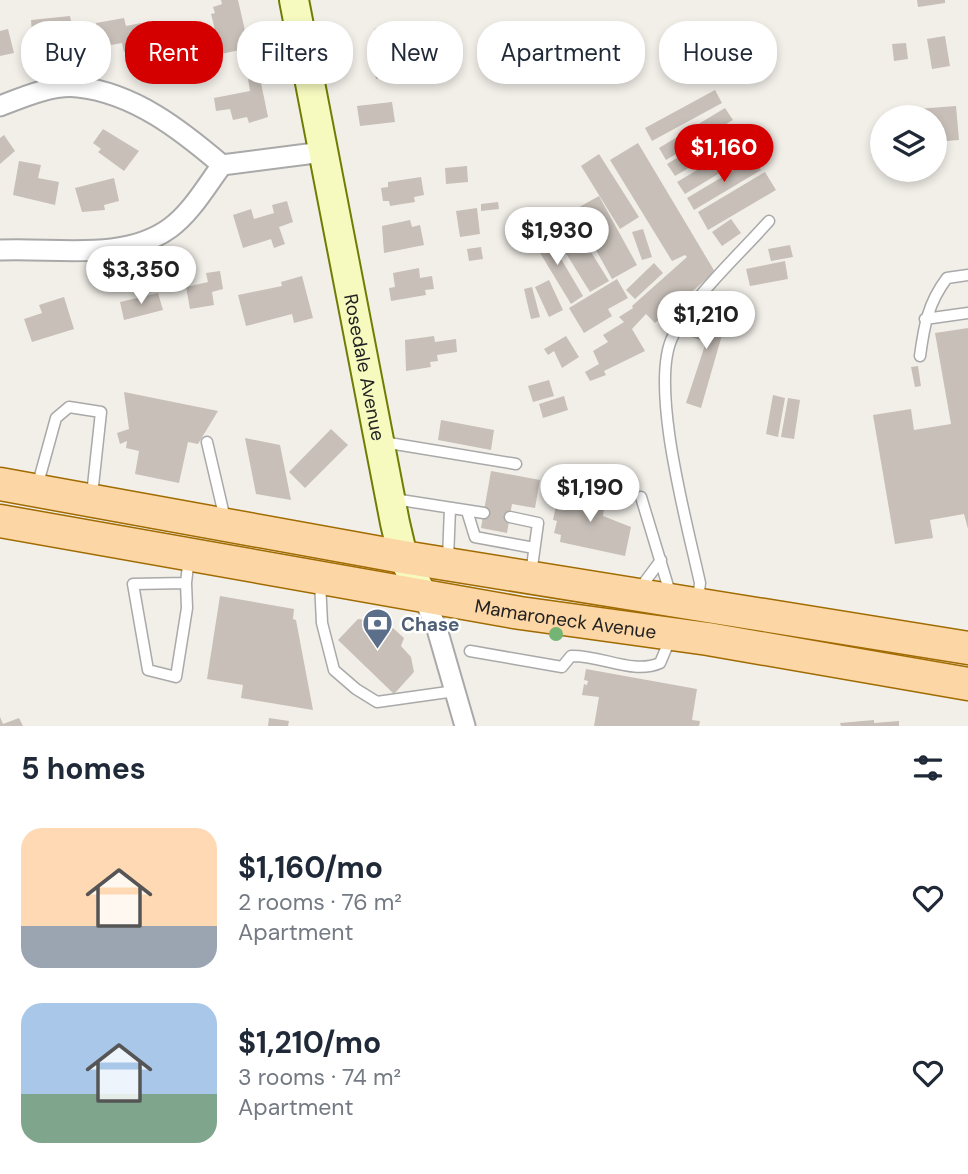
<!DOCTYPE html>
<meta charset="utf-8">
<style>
body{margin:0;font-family:"DM Sans",sans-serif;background:#f2f2f3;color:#1f2937;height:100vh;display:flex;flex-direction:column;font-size:26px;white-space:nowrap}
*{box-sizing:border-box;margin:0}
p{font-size:23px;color:#747a83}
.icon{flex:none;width:38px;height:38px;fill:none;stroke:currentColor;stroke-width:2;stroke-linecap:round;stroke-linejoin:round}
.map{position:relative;height:726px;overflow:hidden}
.panel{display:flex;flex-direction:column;background:#fff;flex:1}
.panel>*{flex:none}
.guide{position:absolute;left:21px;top:21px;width:928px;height:63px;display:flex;gap:14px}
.buttons{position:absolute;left:870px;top:105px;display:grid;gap:14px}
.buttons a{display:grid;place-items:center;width:77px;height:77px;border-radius:50%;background:#fff;box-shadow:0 4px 10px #0003;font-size:35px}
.price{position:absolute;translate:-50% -60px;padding:0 16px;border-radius:24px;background:#fff;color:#222;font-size:23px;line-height:46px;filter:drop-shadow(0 2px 4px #0008)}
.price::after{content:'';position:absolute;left:50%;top:42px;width:21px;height:16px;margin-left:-10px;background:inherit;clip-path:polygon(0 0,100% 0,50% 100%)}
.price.active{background:#d40000;color:#fff}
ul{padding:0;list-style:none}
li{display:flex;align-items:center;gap:21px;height:175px;padding:0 21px}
li span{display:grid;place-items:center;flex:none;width:196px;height:140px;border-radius:21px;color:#555}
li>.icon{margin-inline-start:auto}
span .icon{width:84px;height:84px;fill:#fffc;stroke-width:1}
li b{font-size:30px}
h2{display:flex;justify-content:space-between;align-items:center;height:84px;padding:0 21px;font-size:30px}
.chip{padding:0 24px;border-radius:28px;background:#fff;box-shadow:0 4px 10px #0003;font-size:24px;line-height:63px}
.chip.active{background:#d40000;color:#fff}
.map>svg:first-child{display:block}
.building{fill:#c7bfb8}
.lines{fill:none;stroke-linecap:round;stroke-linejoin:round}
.lane-casing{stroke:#a9a9a9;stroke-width:13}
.street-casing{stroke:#a9a9a9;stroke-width:23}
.secondary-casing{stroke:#707d05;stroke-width:32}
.primary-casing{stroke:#a06b00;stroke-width:35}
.lane{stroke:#fff;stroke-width:10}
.street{stroke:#fff;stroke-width:19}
.secondary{stroke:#f7fabf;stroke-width:28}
.primary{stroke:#fcd6a4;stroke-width:32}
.tree{fill:#74b475}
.labels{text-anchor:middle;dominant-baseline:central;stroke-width:5;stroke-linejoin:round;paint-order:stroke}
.street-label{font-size:19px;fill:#222;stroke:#fff}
.service-label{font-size:19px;font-weight:bold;fill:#4e5e75;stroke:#fff;text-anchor:start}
</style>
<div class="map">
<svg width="968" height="726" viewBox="0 0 968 726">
<rect width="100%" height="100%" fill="#f2efe9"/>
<path class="building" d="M 221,0 L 238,0 L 249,48 L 221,54 L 211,14 L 215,13 L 213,7 L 222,4 Z
M 917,0 L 945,0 L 945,3 L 918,7 Z
M 70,16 L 72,26 L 62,28 L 63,42 L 33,46 L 31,20 Z
M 124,18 L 126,26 L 141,23 L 145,49 L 131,54 L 131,51 L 124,52 L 122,43 L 100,47 L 96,23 Z
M 390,26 L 392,34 L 398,33 L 399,42 L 407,41 L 410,54 L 403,56 L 406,73 L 376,79 L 371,55 L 379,54 L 374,29 Z
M 8,29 L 14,53 L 0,56 L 0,31 Z
M 945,36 L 950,66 L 932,69 L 927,39 Z
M 189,43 L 195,77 L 175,80 L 173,68 L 165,69 L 161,48 Z
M 906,43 L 908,59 L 894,61 L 892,44 Z
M 260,78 L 268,117 L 249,123 L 247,117 L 233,120 L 230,109 L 216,111 L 214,98 L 250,91 L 248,79 Z
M 715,90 L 722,103 L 652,141 L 645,128 Z
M 392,102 L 395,122 L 360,126 L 357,106 Z
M 956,106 L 959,140 L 935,142 L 934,117 L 917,117 L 917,109 Z
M 725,108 L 733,120 L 666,160 L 659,148 Z
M 734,124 L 741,137 L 675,176 L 667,164 Z
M 103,129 L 139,151 L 124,171 L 98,152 L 101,149 L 93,143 Z
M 4,135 L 15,151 L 0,164 L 0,138 Z
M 744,142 L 751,154 L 685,194 L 677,182 Z
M 638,143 L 715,272 L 655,323 L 646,314 L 632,329 L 645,351 L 604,371 L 606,375 L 590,381 L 585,372 L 599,364 L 593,351 L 608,342 L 603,335 L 624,322 L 619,317 L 633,308 L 632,306 L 687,257 L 685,255 L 672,261 L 610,160 Z
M 599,154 L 639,217 L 620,229 L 581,166 Z
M 754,158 L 761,170 L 694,210 L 687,198 Z
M 19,161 L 41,165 L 38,178 L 59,182 L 55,205 L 13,195 Z
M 467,166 L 468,182 L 446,184 L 445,168 Z
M 765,172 L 776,190 L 708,230 L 698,212 Z
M 421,177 L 424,195 L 414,197 L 415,202 L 390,206 L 389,201 L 383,201 L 381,188 L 388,187 L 388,182 Z
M 114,178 L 119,201 L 104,205 L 105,210 L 82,212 L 75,188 Z
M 599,196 L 637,265 L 612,279 L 574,210 Z
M 287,201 L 293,222 L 279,227 L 285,244 L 274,248 L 271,239 L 243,248 L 233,215 L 251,209 L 254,219 L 274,213 L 272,205 Z
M 498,202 L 499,209 L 481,211 L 481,204 Z
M 477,208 L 480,234 L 460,237 L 456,211 Z
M 568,215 L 609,281 L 590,292 L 549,226 Z
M 731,219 L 741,233 L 722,246 L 712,232 Z
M 410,220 L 412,227 L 420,225 L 424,245 L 384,253 L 382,226 Z
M 643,229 L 652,257 L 642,260 L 632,232 Z
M 544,230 L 583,296 L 571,304 L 531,238 Z
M 790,245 L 793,257 L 771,261 L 768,249 Z
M 481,247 L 483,259 L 469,261 L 467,249 Z
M 785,261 L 788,279 L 750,286 L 746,269 Z
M 654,263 L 663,273 L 635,299 L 626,290 Z
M 419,268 L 420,278 L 432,276 L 434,289 L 425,290 L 426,295 L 391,301 L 389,288 L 395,287 L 393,273 Z
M 220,271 L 223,289 L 212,292 L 214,305 L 190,309 L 186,287 L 208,282 L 206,273 Z
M 302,276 L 313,318 L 294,323 L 292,314 L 246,326 L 238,295 L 282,286 L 281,282 Z
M 617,279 L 628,298 L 608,309 L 612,316 L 584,333 L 569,308 Z
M 549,280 L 563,310 L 549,317 L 535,287 Z
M 532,287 L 540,317 L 531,319 L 524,289 Z
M 158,293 L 163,310 L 124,320 L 120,302 Z
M 64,297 L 74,329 L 32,342 L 24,319 L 42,313 L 39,305 Z
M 707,307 L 728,314 L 701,408 L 686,403 L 706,342 L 691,337 L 699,313 Z
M 968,328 L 968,529 L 964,514 L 930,520 L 933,538 L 895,544 L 873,415 L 911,409 L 914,430 L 951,424 L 935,333 Z
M 434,336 L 435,342 L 456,339 L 457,352 L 437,355 L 438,361 L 430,362 L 431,367 L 406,371 L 405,340 Z
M 566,336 L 579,357 L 562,368 L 554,351 L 548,355 L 544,349 Z
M 918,366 L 921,386 L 915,387 L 911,367 Z
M 549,380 L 554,396 L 533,402 L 528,386 Z
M 124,392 L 218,411 L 198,444 L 188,442 L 179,483 L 135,474 L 139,451 L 126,448 L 127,441 L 120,444 L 117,433 L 129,429 Z
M 773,395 L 785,398 L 778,437 L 766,434 Z
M 564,396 L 568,410 L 543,418 L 539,404 Z
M 788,398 L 800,400 L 794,439 L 781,437 Z
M 441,420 L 494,430 L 491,450 L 438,440 Z
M 331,429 L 348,445 L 305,488 L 289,472 Z
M 245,438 L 280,445 L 291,500 L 256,494 Z
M 491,471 L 540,480 L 535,508 L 512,504 L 507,533 L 481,528 Z
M 574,489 L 606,495 L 603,516 L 631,527 L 625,556 L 560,542 L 561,535 L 554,533 L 557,521 L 553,520 L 558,496 L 572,498 Z
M 220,596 L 294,609 L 293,619 L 296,620 L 313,710 L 241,698 L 243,685 L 207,679 Z
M 358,619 L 374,621 L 385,631 L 393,628 L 404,638 L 401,646 L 411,657 L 414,672 L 394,694 L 338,640 Z
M 586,669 L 697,689 L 692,720 L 700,721 L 699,726 L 594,726 L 599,697 L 582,695 L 584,684 L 587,685 L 588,681 L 584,680 Z
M 0,717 L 3,724 L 19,718 L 23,726 L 0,726 Z
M 269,718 L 289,721 L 288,726 L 268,726 Z
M 874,720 L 874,723 L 899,721 L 899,726 L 841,726 L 840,723 Z"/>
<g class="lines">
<defs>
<path id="lane" d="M 925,319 L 968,313
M 920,356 C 924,326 928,303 947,278 L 968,275
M 207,442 L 225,519
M 383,442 L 516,464
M 37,487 L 56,418 L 69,407 L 101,412 L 92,495
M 641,497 L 671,596
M 394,499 L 484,513
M 467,511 L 475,537 L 534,548
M 510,517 L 538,523 L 531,574
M 448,559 L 450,508
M 320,582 L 322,623 L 334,670 L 356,689 L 377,702 L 455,691
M 186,583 L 133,584 L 148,670 L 176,677 L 187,608 L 186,583 L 189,557
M 638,591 L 661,560
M 698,600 L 700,583 C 688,527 648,384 673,336 C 693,296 739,255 769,221
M 470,651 L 562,667 L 571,656 C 601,655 633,675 660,663 L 671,637"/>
<path id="street" d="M 0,106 C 23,97 53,84 78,87 C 134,93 181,130 222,165
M 0,250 C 54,247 124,262 170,228 C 191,213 207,185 222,165 L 323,152
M 422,594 L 437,629 L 465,726"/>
<g id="secondary">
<path id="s1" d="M 294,0 L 395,523 L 403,557 L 422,594"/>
</g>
<g id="primary">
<path d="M 0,484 L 403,557 L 968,648"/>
<path id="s2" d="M 0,521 L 520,613 L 708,639 L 968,684"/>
</g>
</defs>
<use href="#lane" class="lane-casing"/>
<use href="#street" class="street-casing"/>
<use href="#secondary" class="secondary-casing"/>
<use href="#primary" class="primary-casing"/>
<use href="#lane" class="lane"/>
<use href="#street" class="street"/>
<use href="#secondary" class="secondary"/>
<use href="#primary" class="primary"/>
</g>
<circle class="tree" cx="556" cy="634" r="7"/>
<defs>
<symbol id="bank-pin" viewBox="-11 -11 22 30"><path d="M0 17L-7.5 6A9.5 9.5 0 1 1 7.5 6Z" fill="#5c6f8a" stroke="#fff"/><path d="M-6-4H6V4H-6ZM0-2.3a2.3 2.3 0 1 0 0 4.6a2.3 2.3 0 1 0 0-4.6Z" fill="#fff"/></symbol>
</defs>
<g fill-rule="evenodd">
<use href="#bank-pin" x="360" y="606" width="35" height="47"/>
</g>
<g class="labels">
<g class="street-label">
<text stroke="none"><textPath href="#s1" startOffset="374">Rosedale Avenue</textPath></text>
<text stroke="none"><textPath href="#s2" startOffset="574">Mamaroneck Avenue</textPath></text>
</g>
<g class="service-label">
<text x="401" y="624">Chase</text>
</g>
</g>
</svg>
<div class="buttons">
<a><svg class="icon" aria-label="layers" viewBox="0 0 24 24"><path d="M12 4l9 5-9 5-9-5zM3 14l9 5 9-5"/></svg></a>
</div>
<b class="price active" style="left:724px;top:184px">$1,160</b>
<b class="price" style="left:557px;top:267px">$1,930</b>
<b class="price" style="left:141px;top:306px">$3,350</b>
<b class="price" style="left:706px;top:351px">$1,210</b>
<b class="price" style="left:590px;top:524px">$1,190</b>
<div class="guide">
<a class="chip">Buy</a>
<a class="chip active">Rent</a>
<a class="chip">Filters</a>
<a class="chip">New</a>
<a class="chip">Apartment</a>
<a class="chip">House</a>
</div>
</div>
<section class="panel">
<h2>5 homes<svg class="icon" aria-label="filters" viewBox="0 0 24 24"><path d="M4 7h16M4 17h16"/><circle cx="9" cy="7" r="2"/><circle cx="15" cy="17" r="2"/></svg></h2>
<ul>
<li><span style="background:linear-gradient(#ffd9b3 70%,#9aa5b1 0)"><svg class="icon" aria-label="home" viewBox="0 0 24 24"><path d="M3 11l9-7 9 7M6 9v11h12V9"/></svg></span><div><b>$1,160/mo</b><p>2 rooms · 76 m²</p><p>Apartment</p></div><svg class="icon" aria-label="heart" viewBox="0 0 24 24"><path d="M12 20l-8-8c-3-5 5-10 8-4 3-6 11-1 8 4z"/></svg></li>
<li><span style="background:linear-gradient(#a9c7e8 65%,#7fa58c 0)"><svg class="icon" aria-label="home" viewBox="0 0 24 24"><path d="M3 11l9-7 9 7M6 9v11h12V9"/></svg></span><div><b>$1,210/mo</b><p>3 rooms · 74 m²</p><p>Apartment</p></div><svg class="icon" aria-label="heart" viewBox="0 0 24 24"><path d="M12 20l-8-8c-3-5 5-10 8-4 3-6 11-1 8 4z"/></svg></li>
</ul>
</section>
